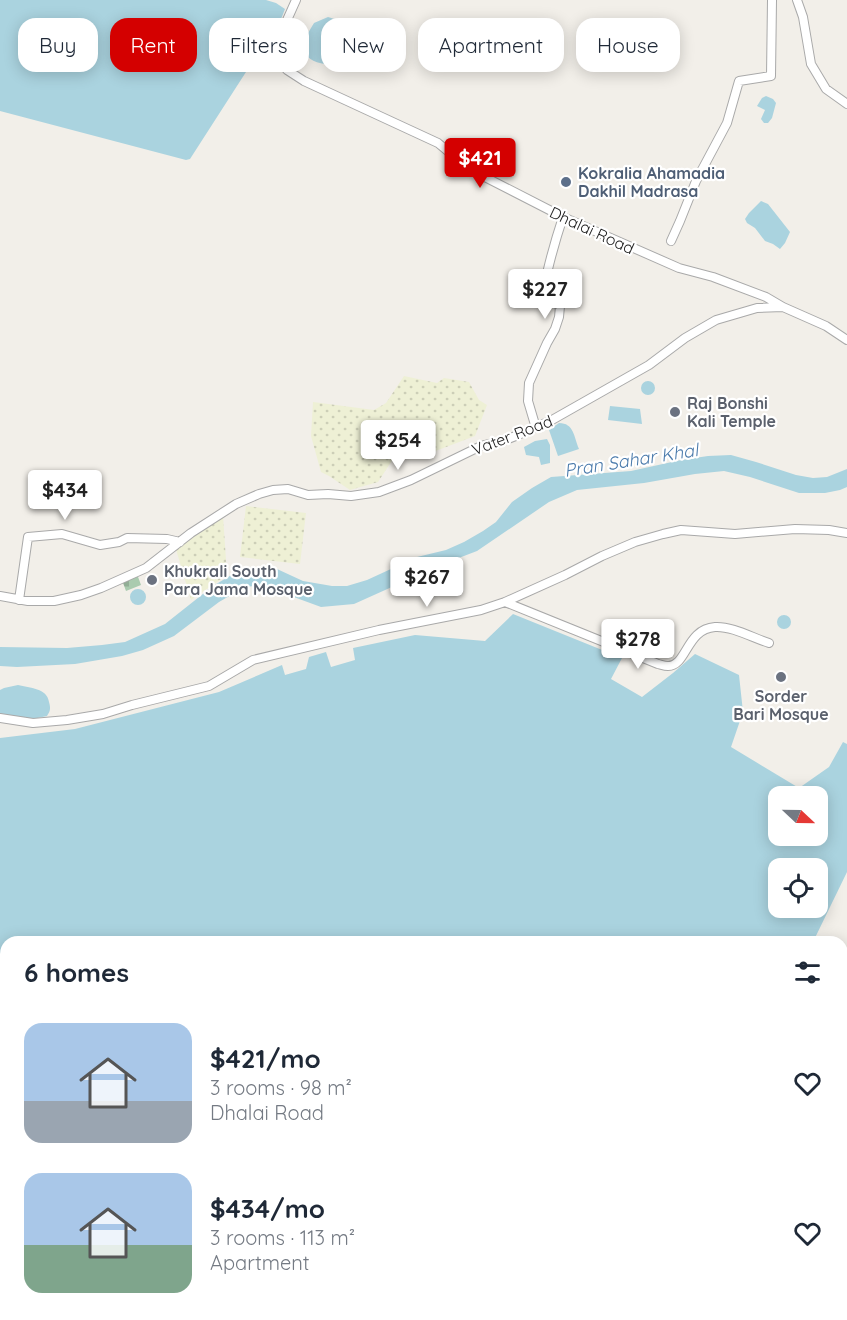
<!DOCTYPE html>
<meta charset="utf-8">
<style>
body{margin:0;font-family:Quicksand,sans-serif;background:#f2f2f3;color:#1f2937;height:100vh;display:flex;flex-direction:column;font-size:22px;white-space:nowrap}
*{box-sizing:border-box;margin:0}
p{font-size:20px;color:#747a83}
.icon{flex:none;width:33px;height:33px;fill:none;stroke:currentColor;stroke-width:2;stroke-linecap:round;stroke-linejoin:round}
.map{position:relative;flex:1;overflow:hidden}
.drawer{position:absolute;left:0px;top:936px;width:848px;height:384px;display:flex;flex-direction:column;background:#fff;border-radius:18px 18px 0 0;box-shadow:0 3px 15px #0003}
.drawer>*{flex:none}
.banner{position:absolute;left:18px;top:18px;width:812px;height:54px;display:flex;gap:12px}
.needle{width:39px;rotate:112deg}
.fabs{position:absolute;left:768px;top:786px;display:grid;gap:12px}
.fabs a{display:grid;place-items:center;width:60px;height:60px;border-radius:12px;background:#fff;box-shadow:0 3px 15px #0003;font-size:30px}
.price{position:absolute;translate:-50% -51px;padding:0 14px;border-radius:6px;background:#fff;color:#222;font-size:20px;line-height:39px;filter:drop-shadow(0 2px 3px #0008)}
.price::after{content:'';position:absolute;left:50%;top:36px;width:18px;height:14px;margin-left:-9px;background:inherit;clip-path:polygon(0 0,100% 0,50% 100%)}
.price.on{background:#d40000;color:#fff}
ul{padding:0;list-style:none}
li{display:flex;align-items:center;gap:18px;height:150px;padding:0 24px}
li span{display:grid;place-items:center;flex:none;width:168px;height:120px;border-radius:18px;color:#555}
li>.icon{margin-inline-start:auto}
span .icon{width:72px;height:72px;fill:#fffc;stroke-width:1}
li b{font-size:26px}
h2{display:flex;justify-content:space-between;align-items:center;height:72px;padding:0 24px;font-size:26px}
.chip{padding:0 21px;border-radius:18px;background:#fff;box-shadow:0 3px 15px #0003;font-size:21px;line-height:54px}
.chip.on{background:#d40000;color:#fff}
.map>svg:first-child{display:block}
.industrial{fill:url(#industrial-grid)}
.farmland{fill:url(#farmland-dots)}
.cemetery{fill:url(#cemetery-stones)}
.water{fill:#aad3df;fill-rule:evenodd}
.lines{fill:none;stroke-linecap:round;stroke-linejoin:round}
.minor-casing{stroke:#a9a9a9;stroke-width:10}
.major-casing{stroke:#a06b00;stroke-width:13}
.minor{stroke:#fff;stroke-width:8}
.major{stroke:#fcd6a4;stroke-width:10}
.service-dot{fill:#5c6f8a;stroke:#fff;stroke-width:2}
.worship-dot{fill:#6b7280;stroke:#fff;stroke-width:2}
.labels{text-anchor:middle;dominant-baseline:central;stroke-width:4.5;stroke-linejoin:round;paint-order:stroke}
.service-label{font-size:16px;font-weight:bold;fill:#4e5e75;stroke:#fff;text-anchor:start}
.street-label{font-size:16px;fill:#222;stroke:#fff}
.worship-label{font-size:16px;font-weight:bold;fill:#5b616d;stroke:#fff;text-anchor:start}
.water-label{font-size:18px;font-style:italic;fill:#4a7aab;stroke:#fff}
</style>
<div class="map">
<svg width="847" height="1320" viewBox="0 0 847 1320">
<defs>
<pattern id="industrial-grid" width="8" height="8" patternUnits="userSpaceOnUse" patternTransform="scale(1.5)"><rect width="8" height="8" fill="#ebdbe8"/><path d="M0 4h8M4 0v8" fill="none" stroke="#c9bcc7"/></pattern>
<pattern id="farmland-dots" width="8" height="8" patternUnits="userSpaceOnUse" patternTransform="scale(1.5)"><rect width="8" height="8" fill="#eef0d5"/><path d="M2 2h.1M6 6h.1" fill="none" stroke="#ccceb7" stroke-width="1.8" stroke-linecap="round"/></pattern>
<pattern id="cemetery-stones" width="16" height="16" patternUnits="userSpaceOnUse" patternTransform="scale(1.5)"><rect width="16" height="16" fill="#aacbaf"/><path d="M2 7V4a2 2 0 0 1 4 0v3zM10 15v-3a2 2 0 0 1 4 0v3z" fill="#92ae96"/></pattern>
</defs>
<rect width="100%" height="100%" fill="#f2efe9"/>
<path class="industrial" d="M 293,1314 L 335,1314 L 335,1317 L 338,1320 L 291,1320 Z"/>
<path class="farmland" d="M 404,376 L 437,383 L 444,378 L 469,382 L 479,400 L 487,405 L 475,436 L 425,455 L 399,450 L 378,482 L 350,490 L 329,476 L 321,472 L 311,436 L 313,402 L 374,410 L 386,403 Z
M 246,506 L 306,513 L 300,564 L 240,557 Z
M 223,515 L 227,575 L 191,600 L 175,546 Z"/>
<path class="cemetery" d="M 137,574 L 141,585 L 126,591 L 122,580 Z"/>
<path class="water" d="M 0,0 L 266,0 L 276,3 L 285,9 L 269,49 L 255,58 L 190,159 L 186,160 L 0,111 Z
M 328,17 C 337,19 345,25 349,32 C 345,44 340,57 330,65 C 317,63 308,61 302,49 L 308,33 L 314,23 Z
M 291,47 L 293,47 L 293,51 L 303,60 L 302,65 L 297,71 C 287,68 280,60 282,50 Z
M 766,96 L 773,99 L 776,103 L 772,118 L 768,123 L 764,123 L 761,119 L 765,110 L 757,106 L 762,98 Z
M 761,201 L 768,204 L 790,232 L 785,243 L 780,249 L 773,244 L 765,241 L 755,228 L 747,223 L 745,219 L 749,213 Z
M641 388a7 7 0 1 1 14 0a7 7 0 1 1-14 0Z
M 610,406 L 640,409 L 642,424 L 608,420 Z
M 559,423 C 574,423 574,437 579,449 L 558,456 L 549,430 Z
M 547,439 L 550,445 L 550,463 L 541,465 L 539,457 L 526,455 L 524,447 L 535,441 Z
M 731,455 L 756,462 L 796,475 L 813,478 L 827,477 L 847,469 L 847,487 L 840,490 L 825,493 L 799,493 L 750,477 L 724,471 L 695,474 L 644,483 L 577,490 L 549,502 L 477,551 L 443,564 L 354,604 L 321,607 L 261,585 L 245,587 L 219,602 L 174,636 L 143,650 L 122,656 L 75,664 L 17,667 L 0,666 L 0,647 L 67,648 L 102,645 L 125,642 L 165,624 L 213,586 L 243,568 L 253,567 L 277,569 L 303,581 L 332,586 L 347,586 L 367,580 L 417,557 L 446,550 L 464,542 L 483,531 L 496,522 L 512,502 L 532,488 L 551,477 L 631,471 L 681,460 L 708,456 Z
M130 597a8 8 0 1 1 16 0a8 8 0 1 1-16 0Z
M 513,614 L 622,658 L 611,679 L 642,697 L 673,673 L 695,654 L 739,675 L 743,712 L 731,747 L 799,788 L 829,767 L 843,742 L 847,744 L 847,872 L 813,942 L 6,942 L 6,1060 L 0,1056 L 0,738 L 75,729 L 219,692 L 282,665 L 285,675 L 306,669 L 309,657 L 326,652 L 331,667 L 355,660 L 353,648 L 415,635 L 485,641 ZM 778,796 L 818,796 L 818,836 L 778,836 ZM 778,868 L 818,868 L 818,908 L 778,908 Z
M777 622a7 7 0 1 1 14 0a7 7 0 1 1-14 0Z
M 18,685 C 30,688 47,688 49,702 C 51,709 50,711 47,716 L 33,719 L 0,714 L 0,690 L 4,688 Z"/>
<g class="lines">
<defs>
<path id="minor" d="M 296,0 L 279,38 L 277,50 L 280,61 L 287,70 L 304,81 L 438,143 L 462,163 L 479,174 L 563,217 L 679,268 L 713,277 L 766,297 L 783,307 L 826,326 L 847,340
M 797,0 L 803,17 L 811,64 L 826,89 L 847,104
M 671,241 L 680,221 L 696,181 L 727,123 L 739,81 L 771,76 L 772,0
M 536,428 L 528,401 L 529,383 L 547,343 L 555,329 L 559,317 L 560,306 C 556,303 547,300 545,296 C 541,286 559,229 563,217
M 0,596 L 28,601 L 54,601 L 81,595 L 101,588 L 146,568 L 191,533 L 236,504 L 259,494 L 273,490 L 288,489 L 308,495 L 328,494 L 351,496 L 379,492 L 411,480 L 481,446 L 503,441 L 518,435 L 552,420 L 649,365 L 685,338 L 716,320 L 757,308 L 783,307
M 19,600 L 28,537 L 62,534 L 100,545 L 119,542 L 127,538 L 167,539 L 180,542
M 505,602 L 658,664 C 662,665 665,666 668,666 C 687,666 686,629 715,627 C 732,626 753,638 769,643
M 0,718 L 33,723 L 67,720 L 103,714 L 132,705 L 209,686 L 253,660 L 379,630 L 481,610 L 505,602 L 565,575 L 602,556 L 635,542 L 663,534 L 681,530 L 735,534 L 795,529 L 829,530 L 847,533
M 842,995 L 847,984
M 842,1302 L 847,1302
M 727,1320 L 736,1314"/>
<path id="major" d="M 0,1145 L 6,1146
M 696,1314 L 713,1320"/>
</defs>
<use href="#minor" class="minor-casing"/>
<use href="#major" class="major-casing"/>
<use href="#minor" class="minor"/>
<use href="#major" class="major"/>
</g>
<circle class="service-dot" cx="566" cy="182" r="6"/>
<g class="worship-dot">
<circle cx="675" cy="412" r="6"/>
<circle cx="152" cy="580" r="6"/>
<circle cx="781" cy="677" r="6"/>
</g>
<g class="labels">
<g class="service-label">
<text x="578" y="173">Kokralia Ahamadia<tspan x="578" dy="18">Dakhil Madrasa</tspan></text>
</g>
<g class="street-label">
<text transform="translate(592 230) rotate(25)">Dhalai Road</text>
<text transform="translate(512 435) rotate(-21)">Vater Road</text>
</g>
<g class="worship-label">
<text x="687" y="403">Raj Bonshi<tspan x="687" dy="18">Kali Temple</tspan></text>
<text x="164" y="571">Khukrali South<tspan x="164" dy="18">Para Jama Mosque</tspan></text>
<text x="781" y="696" text-anchor="middle">Sorder<tspan x="781" dy="18">Bari Mosque</tspan></text>
</g>
<g class="water-label">
<text transform="translate(631 460) rotate(-9)">Pran Sahar Khal</text>
</g>
</g>
</svg>
<div class="fabs">
<a><svg class="needle" viewBox="-14 -14 28 28"><path d="M0-13l5 13h-10z" fill="#e53935"/><path d="M0 13l5-13h-10z" fill="#747a83"/></svg></a>
<a><svg class="icon" aria-label="locate" viewBox="0 0 24 24"><circle cx="12" cy="12" r="6"/><path d="M12 2v4M12 18v4M2 12h4M18 12h4"/></svg></a>
</div>
<b class="price on" style="left:480px;top:189px">$421</b>
<b class="price" style="left:545px;top:320px">$227</b>
<b class="price" style="left:398px;top:471px">$254</b>
<b class="price" style="left:65px;top:521px">$434</b>
<b class="price" style="left:427px;top:608px">$267</b>
<b class="price" style="left:638px;top:670px">$278</b>
<div class="banner">
<a class="chip">Buy</a>
<a class="chip on">Rent</a>
<a class="chip">Filters</a>
<a class="chip">New</a>
<a class="chip">Apartment</a>
<a class="chip">House</a>
</div>
<section class="drawer">
<h2>6 homes<svg class="icon" aria-label="filters" viewBox="0 0 24 24"><path d="M4 7h16M4 17h16"/><circle cx="9" cy="7" r="2"/><circle cx="15" cy="17" r="2"/></svg></h2>
<ul>
<li><span style="background:linear-gradient(#a9c7e8 65%,#9aa5b1 0)"><svg class="icon" aria-label="home" viewBox="0 0 24 24"><path d="M3 11l9-7 9 7M6 9v11h12V9"/></svg></span><div><b>$421/mo</b><p>3 rooms · 98 m²</p><p>Dhalai Road</p></div><svg class="icon" aria-label="heart" viewBox="0 0 24 24"><path d="M12 20l-8-8c-3-5 5-10 8-4 3-6 11-1 8 4z"/></svg></li>
<li><span style="background:linear-gradient(#a9c7e8 60%,#7fa58c 0)"><svg class="icon" aria-label="home" viewBox="0 0 24 24"><path d="M3 11l9-7 9 7M6 9v11h12V9"/></svg></span><div><b>$434/mo</b><p>3 rooms · 113 m²</p><p>Apartment</p></div><svg class="icon" aria-label="heart" viewBox="0 0 24 24"><path d="M12 20l-8-8c-3-5 5-10 8-4 3-6 11-1 8 4z"/></svg></li>
</ul>
</section>
</div>
